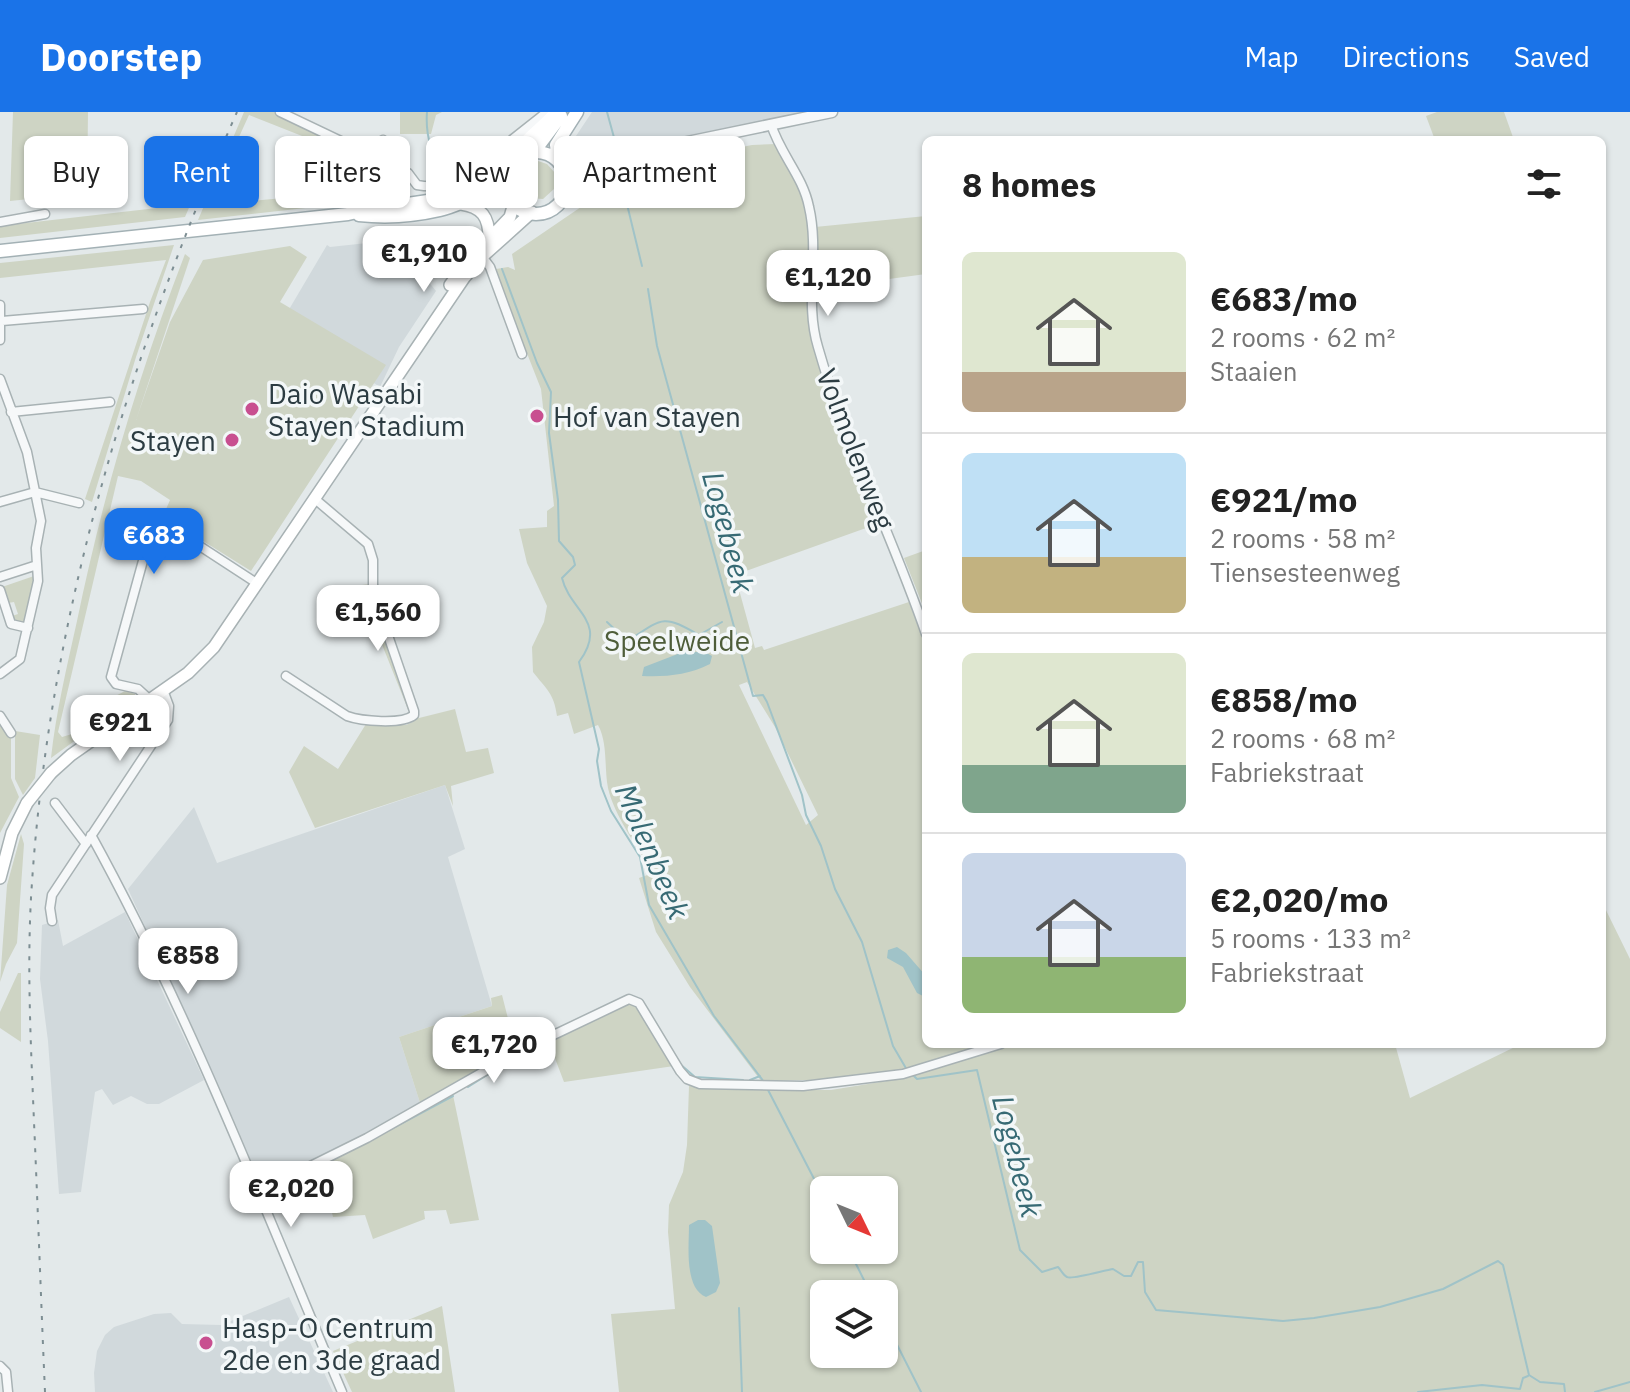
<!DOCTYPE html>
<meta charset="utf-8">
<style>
body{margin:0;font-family:"IBM Plex Sans",sans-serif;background:#f2f2f2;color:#222;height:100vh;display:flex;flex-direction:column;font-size:30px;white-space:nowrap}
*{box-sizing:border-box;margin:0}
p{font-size:26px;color:#767676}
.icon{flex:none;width:44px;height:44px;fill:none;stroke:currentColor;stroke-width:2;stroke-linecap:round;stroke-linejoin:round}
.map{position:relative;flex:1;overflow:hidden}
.details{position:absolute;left:922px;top:24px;width:684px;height:912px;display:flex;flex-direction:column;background:#fff;border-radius:12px;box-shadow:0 2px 6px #0004}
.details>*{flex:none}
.guide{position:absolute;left:24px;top:24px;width:760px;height:72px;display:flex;gap:16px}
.needle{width:52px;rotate:133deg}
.controls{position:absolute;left:810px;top:1064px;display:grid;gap:16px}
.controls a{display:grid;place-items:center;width:88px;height:88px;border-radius:12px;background:#fff;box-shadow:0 2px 6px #0004;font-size:40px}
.price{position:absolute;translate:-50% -68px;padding:0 18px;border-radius:16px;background:#fff;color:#222;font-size:26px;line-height:52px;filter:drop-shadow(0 2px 4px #0008)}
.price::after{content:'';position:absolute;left:50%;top:48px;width:24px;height:18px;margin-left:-12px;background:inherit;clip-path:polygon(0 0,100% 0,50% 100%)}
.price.active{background:#1a73e8;color:#fff}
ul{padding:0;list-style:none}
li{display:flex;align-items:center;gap:24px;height:200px;padding:0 40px}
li+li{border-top:2px solid #e0e0e0}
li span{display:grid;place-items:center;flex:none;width:224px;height:160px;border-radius:12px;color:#555}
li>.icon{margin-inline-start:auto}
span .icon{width:96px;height:96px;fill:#fffc;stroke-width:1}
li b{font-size:34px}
h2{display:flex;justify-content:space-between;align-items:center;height:96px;padding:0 40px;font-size:34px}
.tag{padding:0 28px;border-radius:12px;background:#fff;box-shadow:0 2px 6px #0004;font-size:28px;line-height:72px}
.tag.active{background:#1a73e8;color:#fff}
header{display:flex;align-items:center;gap:48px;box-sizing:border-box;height:112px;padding:0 40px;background:#1a73e8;color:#fff}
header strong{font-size:38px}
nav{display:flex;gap:44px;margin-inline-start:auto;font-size:28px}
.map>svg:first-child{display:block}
.built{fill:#d1d9dc}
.green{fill:#ced4c4;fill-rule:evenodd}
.water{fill:#a0c3c8}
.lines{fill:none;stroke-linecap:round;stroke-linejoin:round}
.stream{stroke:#a0c3c8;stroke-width:2}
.minor-casing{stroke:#a8b2b4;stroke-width:11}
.tertiary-casing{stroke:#a8b2b4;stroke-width:13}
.secondary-casing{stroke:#a8b2b4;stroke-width:14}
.primary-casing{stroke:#a3b1b5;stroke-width:15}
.minor{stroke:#f6f8f9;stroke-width:8}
.tertiary{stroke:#f6f8f9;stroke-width:10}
.secondary{stroke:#fff;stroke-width:11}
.primary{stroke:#fff;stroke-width:12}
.rail{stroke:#7d8e93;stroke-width:2;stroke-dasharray:4 8;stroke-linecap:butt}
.secondary-bridge-casing{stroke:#a8b2b4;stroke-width:14;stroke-linecap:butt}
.secondary-bridge{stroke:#fff;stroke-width:11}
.poi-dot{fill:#c84f90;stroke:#f3f7f8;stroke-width:3}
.labels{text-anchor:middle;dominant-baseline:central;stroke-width:7;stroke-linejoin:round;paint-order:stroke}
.poi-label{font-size:28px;fill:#2c3c42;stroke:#f3f7f8;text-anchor:start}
.street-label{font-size:28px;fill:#2c3c42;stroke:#f3f7f8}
.park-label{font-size:28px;fill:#4e5d39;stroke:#f3f7f8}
.water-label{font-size:30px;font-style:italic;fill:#376a74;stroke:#f3f7f8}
</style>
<header>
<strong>Doorstep</strong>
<nav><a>Map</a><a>Directions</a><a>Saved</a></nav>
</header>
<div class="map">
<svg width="1630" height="1280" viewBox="0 0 1630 1280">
<rect width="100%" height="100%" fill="#e3e9ea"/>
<path class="built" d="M 592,0 L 806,0 L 603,45 L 585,45 L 577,41 L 574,27 Z
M 395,128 L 436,179 L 399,235 L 380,275 L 281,211 L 327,133 L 330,135 Z
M 445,673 L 465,737 L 448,745 L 492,894 L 399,925 L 421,994 L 264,1072 L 260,1069 L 128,777 L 194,695 L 217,751 Z
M 125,800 L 204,968 L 159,992 L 147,992 L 131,984 L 113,993 L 102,977 L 95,980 L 81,1080 L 59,1082 L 48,929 L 40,867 L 42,813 L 58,808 L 63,834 Z
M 289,1185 L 333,1280 L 95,1280 L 94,1261 L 97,1239 L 105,1223 L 114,1215 L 154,1202 L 171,1201 L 182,1212 L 221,1213 Z"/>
<path class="green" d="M 13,0 L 88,0 L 87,81 L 10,89 Z
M 244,0 L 274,0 L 343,33 L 340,39 L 249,3 L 208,93 L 325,82 L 396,79 L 395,86 L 198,108 Z
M 400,0 L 442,0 L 436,3 L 431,22 L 400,22 Z
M 1437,0 L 1504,0 L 1514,28 L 1435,28 L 1426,4 Z
M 212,31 L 217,31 L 185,105 L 0,126 L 0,114 L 183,93 L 188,90 Z
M 776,32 C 789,55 803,78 809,105 C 817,145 803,187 813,227 L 880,411 L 735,463 L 755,536 L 762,534 L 764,538 L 909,490 L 926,535 L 926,932 L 989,932 L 911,958 L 852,967 L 761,969 L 690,875 L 656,820 L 639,766 L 653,761 C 638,736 614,703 608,676 C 604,656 608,631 598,613 L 574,622 L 568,601 L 557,604 C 554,581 546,577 533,560 L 532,535 L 544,510 L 547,494 L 527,451 L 519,417 L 547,415 L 547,399 L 554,394 L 541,277 L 495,160 L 496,157 L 508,155 L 515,158 L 512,142 L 625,65 L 666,50 L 752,33 ZM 747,570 L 775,615 L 818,703 L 806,713 L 739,573 Z
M 532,47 L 547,52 L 555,61 L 554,77 L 543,87 L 528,86 L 519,77 L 516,70 L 510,70 L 517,54 Z
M 926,104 L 926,162 L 815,177 L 815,115 Z
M 174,133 L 136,245 L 92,390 L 85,387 L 150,190 L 166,148 L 0,166 L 0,151 Z
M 290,134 L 307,145 L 280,190 L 386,253 L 251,459 L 163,404 L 170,388 L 141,369 L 118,364 L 58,620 L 62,625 L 72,622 L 90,612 L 85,600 L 125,579 L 135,582 L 135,585 L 51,646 C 56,600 67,554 77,509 C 103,383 139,261 185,142 L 190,146 L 136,308 L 170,210 L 203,148 Z
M 926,438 L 926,493 L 923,494 L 904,446 Z
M 34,464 L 36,469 L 28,507 L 22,512 L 14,511 L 12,504 L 18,502 L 14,490 L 8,491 L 2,475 Z
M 370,472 L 378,502 L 419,606 L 455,597 L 466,640 L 488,636 L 494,661 L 451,674 L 453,694 L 445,673 L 315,716 L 289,660 L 304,634 L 338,657 L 366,612 L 406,613 L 413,610 L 365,490 L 362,473 Z
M 0,608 L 11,625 L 11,666 L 19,685 L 0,721 Z
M 15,619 L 40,623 L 35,666 L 23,683 L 15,667 Z
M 21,722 L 24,732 L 17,831 L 6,852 L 0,870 L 7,773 Z
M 1602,790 L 1630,847 L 1630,1280 L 619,1280 L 611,1202 L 675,1197 L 668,1120 L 669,1093 L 683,1060 L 687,1033 L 689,974 L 755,978 L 831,978 L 905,966 L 1015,932 L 1395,932 L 1410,986 L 1521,932 L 1602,932 L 1602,847 L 1606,845 L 1602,837 ZM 824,1078 L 884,1078 L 884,1138 L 824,1138 ZM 824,1182 L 884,1182 L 884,1242 L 824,1242 Z
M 18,861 L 21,861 L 21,930 L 0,916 L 0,900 Z
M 502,883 L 516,938 L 421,994 L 399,925 L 492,894 L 491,886 Z
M 633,891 L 674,954 L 564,970 L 548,928 L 626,892 Z
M 453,983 L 479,1108 L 450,1112 L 446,1098 L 424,1099 L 425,1107 L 373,1127 L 365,1103 L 333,1105 L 330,1092 L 340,1089 L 330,1047 Z
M 442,1194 L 455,1280 L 352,1280 L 333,1239 Z"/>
<path class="water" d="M 683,540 L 705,540 L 712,544 L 710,552 C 688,563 666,565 642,564 L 644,555 Z
M 897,835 L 906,841 L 926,864 L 925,885 L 917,881 L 903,855 L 887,846 L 888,838 Z
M 698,1108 L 705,1108 L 712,1114 L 720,1171 L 716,1180 L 706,1185 C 684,1176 689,1134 689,1113 Z"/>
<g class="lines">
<path class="stream" d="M 427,0 C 425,26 433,45 446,68
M 607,0 L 618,40
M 624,80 L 642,154
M 502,157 L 537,251 L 551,280 L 549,321 L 558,388 L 559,429 L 573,445 L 575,453 L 562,466 C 570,500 609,509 579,550 L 599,637 L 597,649 L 601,674 L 611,699 L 640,745 L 649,793 L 714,904 L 764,970
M 648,177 L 657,234 L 753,584 L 763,583 L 767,590 L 802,683 L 806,703 L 821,734 L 835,777 L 862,830 L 893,934 L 907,958
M 607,510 L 623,525 L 631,527 C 663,505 664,503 699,523 L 722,510
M 680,952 L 695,965 L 743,968
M 912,962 L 917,967 L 977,958 L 1020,1138 L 1042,1160 L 1058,1155 C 1061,1158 1063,1163 1067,1165 C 1072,1168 1105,1158 1113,1157 L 1124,1164 L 1131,1164 L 1138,1150 L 1143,1150 L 1145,1180 L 1156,1198 L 1283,1209 L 1314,1206 L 1380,1195 L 1443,1177 L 1498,1149 L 1503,1153 L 1529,1263 L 1540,1270 L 1564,1272 L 1565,1280
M 750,968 L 760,964
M 468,975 L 511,948
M 767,976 L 824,1086
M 391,1017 L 453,984
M 849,1138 L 871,1182
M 739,1196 L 742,1280
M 884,1207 L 921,1280
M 1418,1280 L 1482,1273 L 1520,1277 L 1523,1266 L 1528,1264
M 1595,1280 L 1630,1270"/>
<defs>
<path id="minor" d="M 280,0 L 408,61 L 417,73 C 438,77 453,72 471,60 L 547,0
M 771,12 C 780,42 803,64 809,95 C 820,142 804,189 818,235 C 846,334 893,425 926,522
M 366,40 L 383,28
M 0,110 L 45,102
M 481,143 L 490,155 L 522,242
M 0,193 L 0,228
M 2,209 L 143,197
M 0,267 L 27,340 L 41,409 L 36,436 L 38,469 L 20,547 L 0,562
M 11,300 L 110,290
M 0,390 L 35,380 L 79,391
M 0,465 L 37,453
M 0,478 L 11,512 L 28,516
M 286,564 L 347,604 C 361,609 402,613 414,603 L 414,599 L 381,503 L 373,473 L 373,448 L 368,432 L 315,387
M 150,588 L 138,577 L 116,572 L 111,565 L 152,416 L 160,410 L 166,412 L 258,472
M 0,604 L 11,621
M 55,691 L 86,732
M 91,723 C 189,901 263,1093 342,1280
M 52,809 L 50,796 L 52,783 L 168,608 L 169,594 L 163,578
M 258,1080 L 367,1026 L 520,939 L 629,887 L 639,891 L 680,959 L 687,967 L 700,972 L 803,974 L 903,962 L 1001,932
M 0,1254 L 6,1260 L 8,1280"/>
<path id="tertiary" d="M 565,58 L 612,49
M 568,75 L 575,69 L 639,40 L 832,0"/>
<path id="secondary" d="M 461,92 C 482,95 489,105 489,126
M 450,173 L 467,150 L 510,105 L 514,91
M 51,661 L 71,643 L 188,561 L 214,535 L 464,166 L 483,144 L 532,100
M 0,766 L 12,721 L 27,691"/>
<path id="primary" d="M 534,40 L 561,4
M505 71a31 31 0 1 1 62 0a31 31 0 1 1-62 0Z
M 559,51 L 556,33 L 577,0
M 465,72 C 499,55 530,27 557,0
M 359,103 C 386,106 414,104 440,98 C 461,93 485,77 506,79
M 0,139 L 348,102 C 379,94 411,93 443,86 C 465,82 487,70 507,59"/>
</defs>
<use href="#minor" class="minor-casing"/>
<use href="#tertiary" class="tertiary-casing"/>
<use href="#secondary" class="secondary-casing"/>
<use href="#primary" class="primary-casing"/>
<use href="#minor" class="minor"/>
<use href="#tertiary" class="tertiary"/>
<use href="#secondary" class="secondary"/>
<use href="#primary" class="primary"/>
<path class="rail" d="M 45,1280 C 41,1190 38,1100 34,1010 C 31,935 27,861 31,786 C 47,513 127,249 237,0"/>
<defs>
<path id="secondary-bridge" d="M 27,691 L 51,661"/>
</defs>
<use href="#secondary-bridge" class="secondary-bridge-casing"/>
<use href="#secondary-bridge" class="secondary-bridge"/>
</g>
<g class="poi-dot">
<circle cx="252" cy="297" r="8"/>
<circle cx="537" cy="304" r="8"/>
<circle cx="232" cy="328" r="8"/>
<circle cx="206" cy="1231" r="8"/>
</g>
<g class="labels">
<g class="poi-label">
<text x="268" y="281">Daio Wasabi<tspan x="268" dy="32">Stayen Stadium</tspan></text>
<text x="553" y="304">Hof van Stayen</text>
<text x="216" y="328" text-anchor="end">Stayen</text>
<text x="222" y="1215">Hasp-O Centrum<tspan x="222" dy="32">2de en 3de graad</tspan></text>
</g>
<g class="street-label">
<text transform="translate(856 337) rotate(69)">Volmolenweg</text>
</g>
<g class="park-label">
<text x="677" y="528">Speelweide</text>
</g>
<g class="water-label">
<text transform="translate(729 420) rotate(75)">Logebeek</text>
<text transform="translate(653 739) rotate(67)">Molenbeek</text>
<text transform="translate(1018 1044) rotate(76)">Logebeek</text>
</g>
</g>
</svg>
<div class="controls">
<a><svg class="needle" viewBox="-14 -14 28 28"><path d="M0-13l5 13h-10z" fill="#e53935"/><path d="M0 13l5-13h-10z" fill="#767676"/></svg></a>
<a><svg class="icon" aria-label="layers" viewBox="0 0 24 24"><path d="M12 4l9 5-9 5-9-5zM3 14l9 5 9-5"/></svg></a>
</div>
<b class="price" style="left:424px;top:182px">€1,910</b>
<b class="price" style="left:828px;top:206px">€1,120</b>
<b class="price active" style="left:154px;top:464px">€683</b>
<b class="price" style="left:378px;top:541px">€1,560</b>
<b class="price" style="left:120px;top:651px">€921</b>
<b class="price" style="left:188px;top:884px">€858</b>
<b class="price" style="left:494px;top:973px">€1,720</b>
<b class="price" style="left:291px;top:1117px">€2,020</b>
<div class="guide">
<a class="tag">Buy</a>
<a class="tag active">Rent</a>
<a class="tag">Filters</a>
<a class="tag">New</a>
<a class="tag">Apartment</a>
</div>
<section class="details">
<h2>8 homes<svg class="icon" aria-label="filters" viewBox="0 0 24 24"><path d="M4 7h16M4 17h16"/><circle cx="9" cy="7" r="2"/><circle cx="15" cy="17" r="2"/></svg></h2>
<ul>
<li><span style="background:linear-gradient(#dfe7d0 75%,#b9a48a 0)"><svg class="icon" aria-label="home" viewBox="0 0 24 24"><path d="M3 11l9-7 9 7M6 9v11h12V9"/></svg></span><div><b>€683/mo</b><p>2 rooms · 62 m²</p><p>Staaien</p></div></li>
<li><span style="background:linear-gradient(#bfe0f5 65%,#c2b280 0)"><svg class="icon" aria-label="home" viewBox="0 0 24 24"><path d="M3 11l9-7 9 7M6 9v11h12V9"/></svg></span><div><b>€921/mo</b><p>2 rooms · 58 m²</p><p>Tiensesteenweg</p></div></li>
<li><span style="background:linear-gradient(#dfe7d0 70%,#7fa58c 0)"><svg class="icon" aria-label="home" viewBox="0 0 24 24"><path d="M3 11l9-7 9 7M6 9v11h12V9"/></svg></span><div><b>€858/mo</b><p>2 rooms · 68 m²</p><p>Fabriekstraat</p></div></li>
<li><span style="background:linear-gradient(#c9d6e8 65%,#8fb573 0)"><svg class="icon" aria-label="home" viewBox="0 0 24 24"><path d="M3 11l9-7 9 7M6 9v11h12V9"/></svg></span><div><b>€2,020/mo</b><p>5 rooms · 133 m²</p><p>Fabriekstraat</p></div></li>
</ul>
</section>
</div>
